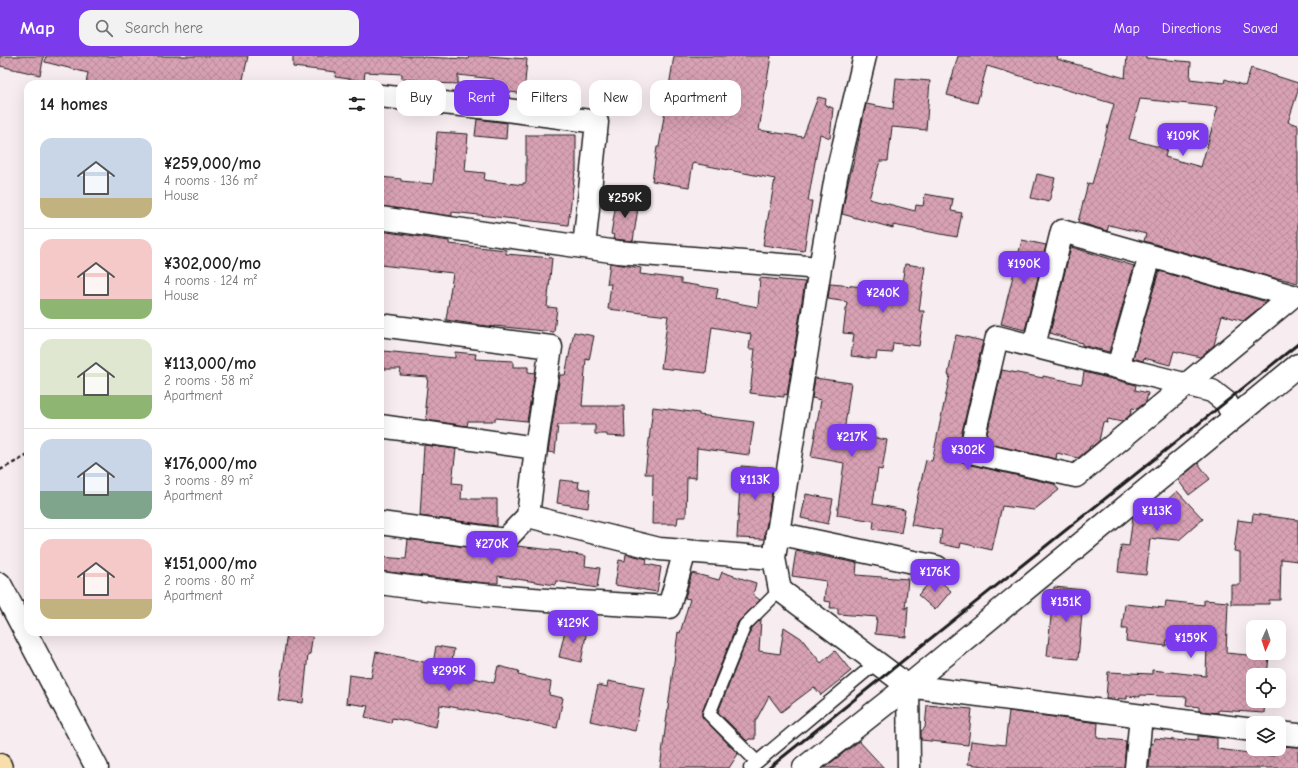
<!DOCTYPE html>
<meta charset="utf-8">
<style>
body{margin:0;font-family:"Comic Neue",sans-serif;background:#f2f2f2;color:#222;height:100vh;display:flex;flex-direction:column;font-size:15px;white-space:nowrap}
*{box-sizing:border-box;margin:0}
p{font-size:13px;color:#767676}
.icon{flex:none;width:22px;height:22px;fill:none;stroke:currentColor;stroke-width:2;stroke-linecap:round;stroke-linejoin:round}
.map{position:relative;flex:1;overflow:hidden}
.details{position:absolute;left:24px;top:24px;width:360px;height:556px;display:flex;flex-direction:column;background:#fff;border-radius:12px;box-shadow:0 4px 16px #0002}
.details>*{flex:none}
.guide{position:absolute;left:396px;top:24px;width:380px;height:36px;display:flex;gap:8px}
.needle{width:26px;rotate:183deg}
.buttons{position:absolute;left:1246px;top:564px;display:grid;gap:8px}
.buttons a{display:grid;place-items:center;width:40px;height:40px;border-radius:8px;background:#fff;box-shadow:0 4px 16px #0002;font-size:20px}
.price{position:absolute;translate:-50% -34px;padding:0 9px;border-radius:8px;background:#7c3aed;color:#fff;font-size:13px;line-height:26px;filter:drop-shadow(0 1px 2px #0008)}
.price::after{content:'';position:absolute;left:50%;top:24px;width:12px;height:9px;margin-left:-6px;background:inherit;clip-path:polygon(0 0,100% 0,50% 100%)}
.price.active{background:#222;color:#fff}
ul{padding:0;list-style:none}
li{display:flex;align-items:center;gap:12px;height:100px;padding:0 16px}
li+li{border-top:1px solid #e0e0e0}
li span{display:grid;place-items:center;flex:none;width:112px;height:80px;border-radius:12px;color:#555}
li>.icon{margin-inline-start:auto}
span .icon{width:48px;height:48px;fill:#fffc;stroke-width:1}
li b{font-size:17px}
h2{display:flex;justify-content:space-between;align-items:center;height:48px;padding:0 16px;font-size:17px}
.pill{padding:0 14px;border-radius:12px;background:#fff;box-shadow:0 4px 16px #0002;font-size:14px;line-height:36px}
.pill.active{background:#7c3aed;color:#fff}
header{display:flex;align-items:center;gap:24px;box-sizing:border-box;height:56px;padding:0 20px;background:#7c3aed;color:#fff}
header strong{font-size:19px}
nav{display:flex;gap:22px;margin-inline-start:auto;font-size:14px}
.search{width:280px;height:36px;background:#f2f2f2;display:flex;align-items:center;gap:10px;box-sizing:border-box;padding:0 14px;border-radius:12px;color:#767676;font-size:15px}
.map>svg:first-child{display:block}
.building{fill:url(#building-cross-hatch);stroke:#1c1c1c;fill-rule:evenodd}
.lines{fill:none;stroke-linecap:round;stroke-linejoin:round}
.service-casing{stroke:#1c1c1c;stroke-width:15}
.minor-casing{stroke:#1c1c1c;stroke-width:25}
.tertiary-casing{stroke:#1c1c1c;stroke-width:25}
.motorway-casing{stroke:#1c1c1c;stroke-width:25}
.path{stroke:#1c1c1c;stroke-width:2.5;stroke-dasharray:4 3;stroke-linecap:butt}
.service{stroke:#fff;stroke-width:12}
.minor{stroke:#fff;stroke-width:22}
.tertiary{stroke:#fff;stroke-width:22}
.motorway{stroke:#f8deab;stroke-width:22}
.rail{stroke:#1c1c1c;stroke-width:3}
</style>
<header>
<strong>Map</strong>
<div class="search"><svg class="icon" aria-label="search" viewBox="0 0 24 24"><circle cx="10" cy="10" r="6"/><path d="M15 15l6 6"/></svg>Search here</div>
<nav><a>Map</a><a>Directions</a><a>Saved</a></nav>
</header>
<div class="map">
<svg width="1298" height="712" viewBox="0 0 1298 712">
<defs>
<pattern id="building-cross-hatch" width="8" height="8" patternUnits="userSpaceOnUse"><rect width="8" height="8" fill="#d8a1b4"/><path d="M0 0l8 8M0 8l8-8" fill="none" stroke="#b98a9a"/></pattern>
</defs>
<rect width="100%" height="100%" fill="#f7ecf0"/>
<filter id="ink" filterUnits="userSpaceOnUse"><feTurbulence type="fractalNoise" baseFrequency=".025" numOctaves="2"/><feDisplacementMap in="SourceGraphic" scale="8" xChannelSelector="R" yChannelSelector="G"/><feConvolveMatrix kernelMatrix="1 2 1 2 8 2 1 2 1" color-interpolation-filters="sRGB"/></filter>
<g filter="url(#ink)">
<path class="building" d="M 0,0 L 44,0 L 40,19 L 0,10 Z
M 46,0 L 248,0 L 242,28 L 86,28 L 88,17 L 45,6 Z
M 293,0 L 422,0 L 422,1 L 468,3 L 469,0 L 487,0 L 527,3 L 524,38 L 510,36 L 509,42 L 493,40 L 494,23 L 458,19 L 458,28 L 428,27 L 428,25 L 402,23 L 402,18 L 365,16 L 364,25 L 335,21 L 336,16 L 293,11 Z
M 674,0 L 771,0 L 759,74 L 803,81 L 818,41 L 826,43 L 825,49 L 833,52 L 830,82 L 820,78 L 808,145 L 812,145 L 804,195 L 763,189 L 775,123 L 693,107 L 689,131 L 652,125 L 657,91 L 659,91 Z
M 958,0 L 1058,0 L 1057,3 L 1125,22 L 1127,0 L 1146,0 L 1146,2 L 1191,6 L 1190,23 L 1224,27 L 1225,23 L 1245,30 L 1251,12 L 1298,27 L 1298,35 L 1288,66 L 1298,69 L 1298,227 L 1278,222 L 1278,223 L 1144,185 L 1146,178 L 1109,169 L 1107,175 L 1078,166 L 1088,127 L 1092,128 L 1114,48 L 987,10 L 977,47 L 947,39 ZM 1140,43 L 1218,51 L 1201,111 L 1165,101 L 1167,93 L 1129,83 Z
M 896,22 L 930,25 L 926,74 L 892,71 L 888,105 L 880,105 L 869,143 L 915,155 L 916,149 L 923,150 L 925,138 L 953,143 L 951,155 L 962,157 L 957,181 L 893,169 L 893,172 L 842,158 L 848,126 L 854,105 L 866,48 L 893,53 Z
M 477,63 L 507,67 L 506,83 L 475,80 Z
M 437,76 L 468,78 L 465,115 L 485,117 L 484,124 L 523,129 L 523,127 L 526,127 L 526,79 L 576,79 L 576,116 L 575,116 L 568,169 L 452,156 L 452,160 L 381,150 L 381,146 L 380,145 L 380,121 L 401,123 L 401,125 L 433,128 Z
M 1037,118 L 1055,122 L 1049,146 L 1031,142 Z
M 617,141 L 639,145 L 633,185 L 613,183 L 614,179 L 611,178 Z
M 380,175 L 449,185 L 449,188 L 506,194 L 506,198 L 552,202 L 547,251 L 557,252 L 554,276 L 494,270 L 494,271 L 446,264 L 453,217 L 380,209 Z
M 1022,184 L 1046,189 L 1025,274 L 1001,268 Z
M 1071,191 L 1134,210 L 1109,296 L 1082,289 L 1082,287 L 1050,277 Z
M 610,207 L 641,212 L 640,218 L 681,223 L 681,227 L 718,233 L 716,243 L 758,251 L 760,222 L 805,226 L 787,339 L 784,338 L 784,341 L 750,337 L 755,293 L 749,293 L 751,278 L 712,271 L 706,317 L 661,312 L 668,260 L 608,253 L 611,228 L 607,228 Z
M 905,208 L 925,211 L 919,255 L 924,255 L 919,290 L 893,287 L 892,297 L 877,296 L 876,303 L 851,300 L 854,278 L 843,277 L 847,246 L 828,243 L 830,228 L 901,234 Z
M 1159,215 L 1267,246 L 1243,265 L 1222,259 L 1214,289 L 1200,301 L 1174,295 L 1170,309 L 1144,302 L 1143,305 L 1133,302 Z
M 574,276 L 594,280 L 589,304 L 586,303 L 582,350 L 624,350 L 625,381 L 607,380 L 607,378 L 595,378 L 595,369 L 558,369 L 555,397 L 548,396 L 560,319 L 565,319 Z
M 956,279 L 983,285 L 958,393 L 958,399 L 961,405 L 967,408 L 1054,428 L 1059,434 L 1034,454 L 1002,450 L 992,494 L 961,487 L 960,492 L 940,488 L 942,474 L 911,469 L 926,404 L 932,405 L 950,319 L 948,319 Z
M 383,295 L 455,302 L 455,296 L 476,298 L 475,303 L 513,305 L 513,311 L 528,311 L 528,316 L 535,317 L 527,365 L 495,362 L 495,365 L 468,365 L 467,370 L 426,364 L 427,351 L 425,351 L 428,321 L 400,319 L 401,313 L 383,313 Z
M 1002,314 L 1043,322 L 1043,320 L 1082,328 L 1084,316 L 1136,329 L 1135,334 L 1148,337 L 1146,346 L 1137,353 L 1132,352 L 1130,359 L 1122,366 L 1108,363 L 1107,367 L 1103,366 L 1099,385 L 1093,390 L 1090,390 L 1089,393 L 1078,402 L 1057,397 L 1056,403 L 985,387 Z
M 815,322 L 851,327 L 844,376 L 887,384 L 882,414 L 878,413 L 873,448 L 905,454 L 901,477 L 873,473 L 874,465 L 837,459 L 844,407 L 811,401 L 821,344 L 812,342 Z
M 653,351 L 699,357 L 699,359 L 754,366 L 749,399 L 697,392 L 696,422 L 687,421 L 686,461 L 678,461 L 677,468 L 652,468 L 653,418 L 645,418 Z
M 424,389 L 456,393 L 452,427 L 462,428 L 461,443 L 497,443 L 497,470 L 420,460 Z
M 1198,407 L 1210,423 L 1189,439 L 1178,424 Z
M 741,410 L 776,413 L 764,483 L 737,482 Z
M 560,424 L 579,426 L 578,432 L 590,434 L 588,452 L 557,447 Z
M 1177,435 L 1203,463 L 1179,484 L 1156,482 L 1156,484 L 1150,483 L 1146,519 L 1118,516 L 1121,489 L 1129,490 L 1133,461 L 1135,459 L 1149,461 Z
M 806,438 L 833,443 L 828,468 L 801,462 Z
M 1253,458 L 1298,464 L 1298,505 L 1281,503 L 1280,544 L 1269,544 L 1269,548 L 1231,548 L 1231,529 L 1240,529 L 1240,496 L 1234,495 L 1238,464 L 1252,466 Z
M 408,483 L 503,496 L 509,496 L 517,490 L 561,495 L 561,496 L 586,500 L 585,510 L 600,512 L 597,532 L 556,525 L 555,529 L 498,520 L 498,527 L 486,527 L 380,515 L 380,501 L 406,503 Z
M 796,495 L 857,507 L 856,519 L 908,523 L 905,553 L 908,550 L 906,581 L 875,578 L 877,561 L 838,558 L 838,552 L 830,552 L 831,546 L 824,545 L 826,525 L 792,520 Z
M 626,498 L 647,503 L 646,508 L 661,511 L 657,536 L 615,529 L 619,504 L 625,505 Z
M 722,516 L 756,527 L 753,539 L 760,544 L 738,566 L 702,656 L 702,660 L 704,663 L 738,698 L 729,712 L 660,712 L 678,576 L 680,577 L 690,543 L 685,542 L 692,517 L 719,524 Z
M 933,523 L 938,523 L 951,535 L 935,554 L 918,539 Z
M 1054,531 L 1084,534 L 1078,603 L 1047,600 Z
M 1204,544 L 1228,546 L 1226,597 L 1269,601 L 1267,619 L 1253,619 L 1253,645 L 1265,645 L 1264,657 L 1218,654 L 1218,657 L 1199,655 L 1199,651 L 1186,649 L 1187,641 L 1140,639 L 1140,641 L 1127,640 L 1127,643 L 1106,642 L 1108,616 L 1152,618 L 1152,614 L 1206,620 L 1207,588 L 1167,584 L 1166,590 L 1126,585 L 1127,573 L 1122,573 L 1125,548 L 1165,552 L 1166,545 L 1204,549 Z
M 761,563 L 759,595 L 780,598 L 784,571 L 801,582 L 821,607 L 835,595 L 851,615 L 821,639 L 814,631 L 781,656 L 769,640 L 755,666 L 755,683 L 749,683 L 747,685 L 718,656 L 751,573 Z
M 566,570 L 587,574 L 581,606 L 559,601 Z
M 287,576 L 313,576 L 310,598 L 308,598 L 303,647 L 278,644 Z
M 436,590 L 454,593 L 451,610 L 464,612 L 463,619 L 494,627 L 498,610 L 519,615 L 518,619 L 551,626 L 549,639 L 563,642 L 557,672 L 489,657 L 440,649 L 436,671 L 392,662 L 391,667 L 365,661 L 368,650 L 346,647 L 349,619 L 371,622 L 376,596 L 433,608 Z
M 608,625 L 644,632 L 635,675 L 590,665 L 598,629 L 607,631 Z
M 927,649 L 972,653 L 968,689 L 921,684 L 921,675 L 925,672 Z
M 1009,655 L 1098,667 L 1097,682 L 1126,685 L 1124,712 L 999,712 L 968,708 L 971,685 L 1005,689 Z
M 1198,680 L 1217,682 L 1217,693 L 1273,700 L 1274,693 L 1279,693 L 1279,690 L 1298,691 L 1298,712 L 1149,712 L 1151,687 L 1153,688 L 1154,682 L 1185,685 L 1186,683 L 1198,684 Z
M 859,685 L 884,712 L 824,712 Z"/>
<g class="lines">
<defs>
<path id="service" d="M 757,706 L 709,658 L 745,569 L 780,534
M 750,712 L 877,606"/>
<path id="minor" d="M 865,0 L 836,121 L 820,212 L 774,502 L 780,534 L 908,630 L 1253,674
M 380,40 L 507,54 L 597,66 L 584,191
M 380,162 L 618,196 L 820,212
M 380,269 L 551,291 L 536,392 L 528,460 L 505,484 L 380,467
M 1034,290 L 1062,175 L 1293,240 L 1076,420 L 970,396 L 997,281 L 1212,335 L 1226,346 L 1234,361
M 1118,311 L 1150,200
M 380,370 L 536,392
M 528,460 L 659,493 L 774,502
M 777,477 L 937,511
M 380,527 C 476,541 573,546 669,551 L 685,495
M 0,528 L 97,712
M 908,630 L 909,712
M 1279,677 L 1298,679
M 1136,712 L 1141,660"/>
<path id="tertiary" d="M 804,712 L 908,630 L 1298,309"/>
<path id="motorway" d="M 0,709 L 1,712"/>
</defs>
<use href="#service" class="service-casing"/>
<use href="#minor" class="minor-casing"/>
<use href="#tertiary" class="tertiary-casing"/>
<use href="#motorway" class="motorway-casing"/>
<path class="path" d="M 0,414 L 28,399"/>
<use href="#service" class="service"/>
<use href="#minor" class="minor"/>
<use href="#tertiary" class="tertiary"/>
<use href="#motorway" class="motorway"/>
<path class="rail" d="M 769,712 L 1298,288"/>
</g>
</g>
</svg>
<div class="buttons">
<a><svg class="needle" viewBox="-14 -14 28 28"><path d="M0-13l5 13h-10z" fill="#e53935"/><path d="M0 13l5-13h-10z" fill="#767676"/></svg></a>
<a><svg class="icon" aria-label="locate" viewBox="0 0 24 24"><circle cx="12" cy="12" r="6"/><path d="M12 2v4M12 18v4M2 12h4M18 12h4"/></svg></a>
<a><svg class="icon" aria-label="layers" viewBox="0 0 24 24"><path d="M12 4l9 5-9 5-9-5zM3 14l9 5 9-5"/></svg></a>
</div>
<b class="price" style="left:1183px;top:101px">¥109K</b>
<b class="price active" style="left:625px;top:163px">¥259K</b>
<b class="price" style="left:1024px;top:229px">¥190K</b>
<b class="price" style="left:883px;top:258px">¥240K</b>
<b class="price" style="left:852px;top:402px">¥217K</b>
<b class="price" style="left:968px;top:415px">¥302K</b>
<b class="price" style="left:755px;top:445px">¥113K</b>
<b class="price" style="left:1157px;top:476px">¥113K</b>
<b class="price" style="left:492px;top:509px">¥270K</b>
<b class="price" style="left:935px;top:537px">¥176K</b>
<b class="price" style="left:1066px;top:567px">¥151K</b>
<b class="price" style="left:573px;top:588px">¥129K</b>
<b class="price" style="left:1191px;top:603px">¥159K</b>
<b class="price" style="left:449px;top:636px">¥299K</b>
<div class="guide">
<a class="pill">Buy</a>
<a class="pill active">Rent</a>
<a class="pill">Filters</a>
<a class="pill">New</a>
<a class="pill">Apartment</a>
</div>
<section class="details">
<h2>14 homes<svg class="icon" aria-label="filters" viewBox="0 0 24 24"><path d="M4 7h16M4 17h16"/><circle cx="9" cy="7" r="2"/><circle cx="15" cy="17" r="2"/></svg></h2>
<ul>
<li><span style="background:linear-gradient(#c9d6e8 75%,#c2b280 0)"><svg class="icon" aria-label="home" viewBox="0 0 24 24"><path d="M3 11l9-7 9 7M6 9v11h12V9"/></svg></span><div><b>¥259,000/mo</b><p>4 rooms · 136 m²</p><p>House</p></div></li>
<li><span style="background:linear-gradient(#f6c9c9 75%,#8fb573 0)"><svg class="icon" aria-label="home" viewBox="0 0 24 24"><path d="M3 11l9-7 9 7M6 9v11h12V9"/></svg></span><div><b>¥302,000/mo</b><p>4 rooms · 124 m²</p><p>House</p></div></li>
<li><span style="background:linear-gradient(#dfe7d0 70%,#8fb573 0)"><svg class="icon" aria-label="home" viewBox="0 0 24 24"><path d="M3 11l9-7 9 7M6 9v11h12V9"/></svg></span><div><b>¥113,000/mo</b><p>2 rooms · 58 m²</p><p>Apartment</p></div></li>
<li><span style="background:linear-gradient(#c9d6e8 65%,#7fa58c 0)"><svg class="icon" aria-label="home" viewBox="0 0 24 24"><path d="M3 11l9-7 9 7M6 9v11h12V9"/></svg></span><div><b>¥176,000/mo</b><p>3 rooms · 89 m²</p><p>Apartment</p></div></li>
<li><span style="background:linear-gradient(#f6c9c9 75%,#c2b280 0)"><svg class="icon" aria-label="home" viewBox="0 0 24 24"><path d="M3 11l9-7 9 7M6 9v11h12V9"/></svg></span><div><b>¥151,000/mo</b><p>2 rooms · 80 m²</p><p>Apartment</p></div></li>
</ul>
</section>
</div>
